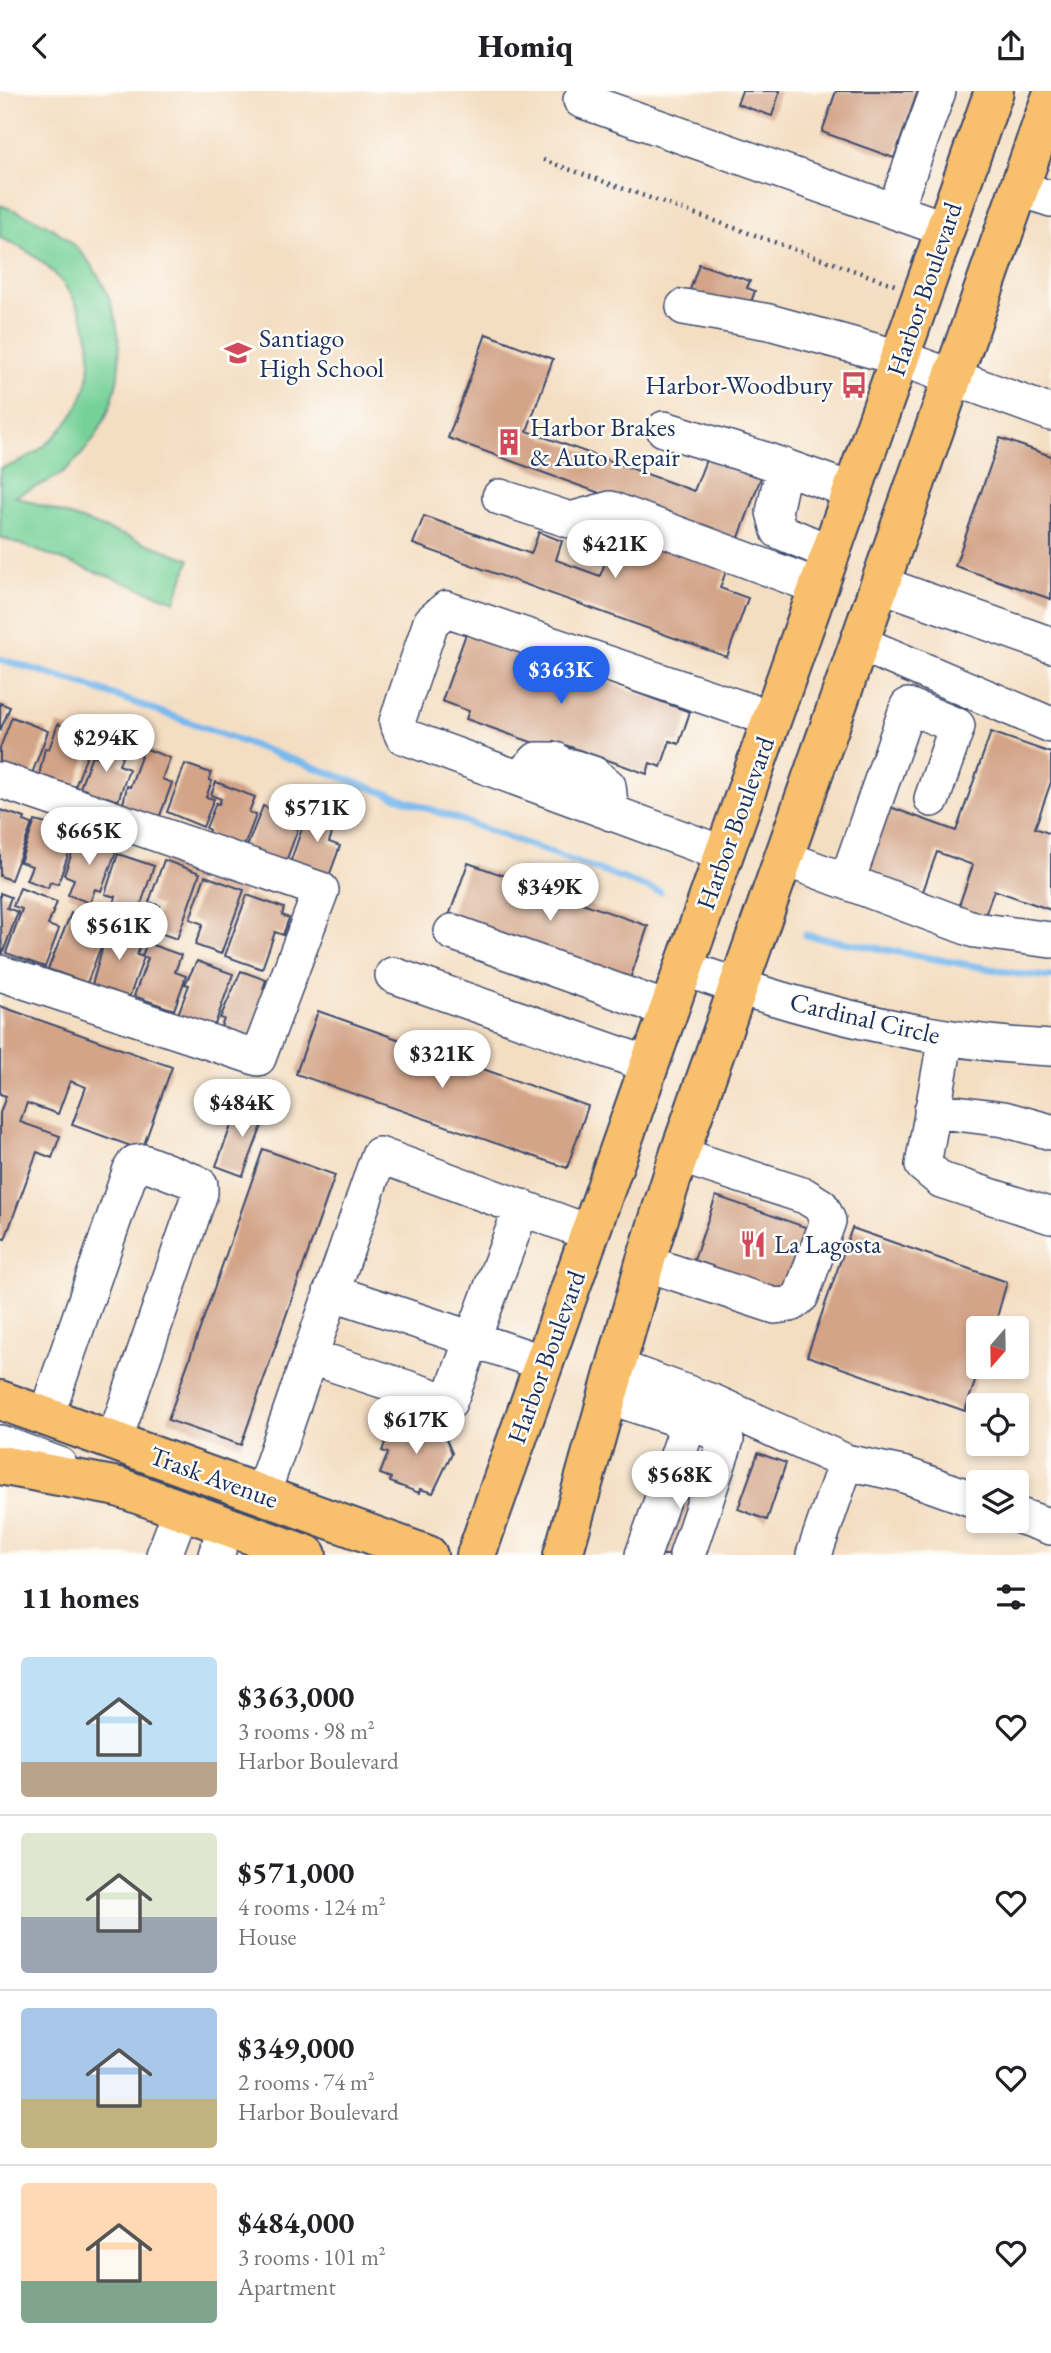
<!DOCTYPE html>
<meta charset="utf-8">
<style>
body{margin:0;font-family:"EB Garamond",serif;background:#f2f2f2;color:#202124;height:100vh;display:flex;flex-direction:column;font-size:26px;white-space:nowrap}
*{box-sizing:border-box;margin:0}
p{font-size:23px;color:#757577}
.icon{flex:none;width:38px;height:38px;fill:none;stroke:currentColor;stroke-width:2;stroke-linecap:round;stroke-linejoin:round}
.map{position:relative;height:1464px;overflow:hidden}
.sheet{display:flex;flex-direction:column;background:#fff;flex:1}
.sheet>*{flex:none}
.needle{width:46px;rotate:200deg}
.controls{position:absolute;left:966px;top:1225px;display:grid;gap:14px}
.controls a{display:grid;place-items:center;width:63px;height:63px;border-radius:7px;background:#fff;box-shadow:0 4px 10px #0003;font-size:35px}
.price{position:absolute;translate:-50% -60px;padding:0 16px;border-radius:24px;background:#fff;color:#222;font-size:23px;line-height:46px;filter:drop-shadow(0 2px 4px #0008)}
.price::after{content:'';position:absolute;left:50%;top:42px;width:21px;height:16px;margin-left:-10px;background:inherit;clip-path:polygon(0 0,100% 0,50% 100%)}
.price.selected{background:#2563eb;color:#fff}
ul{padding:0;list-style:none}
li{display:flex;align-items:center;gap:21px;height:175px;padding:0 21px}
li+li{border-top:2px solid #e0e0e0}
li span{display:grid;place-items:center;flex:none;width:196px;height:140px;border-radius:7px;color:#555}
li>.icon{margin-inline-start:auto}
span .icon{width:84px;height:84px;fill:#fffc;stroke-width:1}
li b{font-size:30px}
h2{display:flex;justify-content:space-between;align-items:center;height:84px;padding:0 21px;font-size:30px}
header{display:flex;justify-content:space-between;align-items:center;height:91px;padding:0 21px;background:#fff;font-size:32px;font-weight:800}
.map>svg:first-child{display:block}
.green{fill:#76d198;stroke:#48807b;stroke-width:2}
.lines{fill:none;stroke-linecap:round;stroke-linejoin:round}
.stream{stroke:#7abaee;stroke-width:7}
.building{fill:#d3a488}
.minor-casing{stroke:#3c496d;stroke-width:38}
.major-casing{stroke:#3c496d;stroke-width:42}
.highway-casing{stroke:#3c496d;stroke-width:42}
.path{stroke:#3c496d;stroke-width:4.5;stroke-dasharray:2 5;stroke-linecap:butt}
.minor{stroke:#fff;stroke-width:35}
.major{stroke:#f8bf6c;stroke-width:38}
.highway{stroke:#f8bf6c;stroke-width:38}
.labels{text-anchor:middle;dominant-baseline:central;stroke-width:5;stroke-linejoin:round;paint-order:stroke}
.street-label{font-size:26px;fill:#1b2f5e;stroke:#fdfcf7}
.poi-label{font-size:26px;fill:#1b2f5e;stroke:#fdfcf7;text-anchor:start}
</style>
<header><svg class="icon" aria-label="back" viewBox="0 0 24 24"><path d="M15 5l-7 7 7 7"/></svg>Homiq<svg class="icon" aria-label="share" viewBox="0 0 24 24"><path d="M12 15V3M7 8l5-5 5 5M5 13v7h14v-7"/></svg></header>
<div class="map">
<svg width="1051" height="1464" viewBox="0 0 1051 1464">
<rect width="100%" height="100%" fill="#fdfcf7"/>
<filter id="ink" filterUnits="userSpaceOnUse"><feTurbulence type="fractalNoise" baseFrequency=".0143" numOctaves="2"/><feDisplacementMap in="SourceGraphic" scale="14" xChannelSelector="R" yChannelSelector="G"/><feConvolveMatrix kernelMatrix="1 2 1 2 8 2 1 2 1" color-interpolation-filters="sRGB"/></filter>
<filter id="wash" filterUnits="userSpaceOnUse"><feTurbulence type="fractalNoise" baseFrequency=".00686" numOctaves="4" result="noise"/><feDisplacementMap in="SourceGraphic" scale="28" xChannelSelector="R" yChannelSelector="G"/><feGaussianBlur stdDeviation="1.57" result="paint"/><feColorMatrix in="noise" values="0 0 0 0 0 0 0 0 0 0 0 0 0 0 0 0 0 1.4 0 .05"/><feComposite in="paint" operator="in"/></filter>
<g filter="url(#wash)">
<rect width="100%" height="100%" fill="#f4dec2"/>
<path class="green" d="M 0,114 C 25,123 51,133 71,151 C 139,215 135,323 62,382 C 48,393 31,397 15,405 L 190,468 L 175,510 L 0,446 L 0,377 C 22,373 40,360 55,345 C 125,278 82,177 0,147 Z"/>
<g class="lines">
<path class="stream" d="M 0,568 L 80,592 L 660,801
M 805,844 L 1018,883 L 1051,886"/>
</g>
<g id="blocks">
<path class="building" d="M 742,0 L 780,0 L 772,25 L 737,13 Z
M 836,0 L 918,0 L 894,67 L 822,41 Z
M 699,173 L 750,190 L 747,197 L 755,200 L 748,219 L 690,199 Z
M 486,243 L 553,268 L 527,340 L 694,400 L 711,356 L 765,375 L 737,452 L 448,347 Z
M 1000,347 L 1051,365 L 1051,508 L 955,475 Z
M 424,425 L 531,463 L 539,441 L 562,450 L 556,469 L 600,485 L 620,432 L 729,472 L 720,497 L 748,507 L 727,566 L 413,453 Z
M 467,540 L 690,621 L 679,653 L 670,650 L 661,676 L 650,672 L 647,683 L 554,650 L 551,658 L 466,628 L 469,620 L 442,610 Z
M 0,612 L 10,616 L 0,640 Z
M 12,626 L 48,640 L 30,688 L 0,677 L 0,657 Z
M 58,633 L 83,643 L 78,658 L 88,662 L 73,701 L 39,685 L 45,657 L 49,658 Z
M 991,641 L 1051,662 L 1051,691 L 1035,737 L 1051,743 L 1051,819 L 994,799 L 982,833 L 956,823 L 973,774 L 937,761 L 922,803 L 858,780 L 882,713 L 956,740 Z
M 104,650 L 125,658 L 119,674 L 129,678 L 118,710 L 107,706 L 106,710 L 85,702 L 86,699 L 80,697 L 92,664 L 98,666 Z
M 144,657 L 170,667 L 162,688 L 172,692 L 158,730 L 122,717 L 127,695 L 130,696 Z
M 185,673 L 211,682 L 209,689 L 212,690 L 206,706 L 214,708 L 203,736 L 167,721 Z
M 216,691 L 255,706 L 249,721 L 256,724 L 243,758 L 208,743 L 209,739 L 206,737 L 216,712 L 219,713 L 221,708 L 211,704 Z
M 275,705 L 296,713 L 287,735 L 298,738 L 285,773 L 246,758 L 263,715 L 270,718 Z
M 316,717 L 338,725 L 329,751 L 340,755 L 329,785 L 290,772 L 304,732 L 310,735 Z
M 0,719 L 25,727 L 24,730 L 32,733 L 11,789 L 0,785 Z
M 35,730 L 69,739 L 67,745 L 74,747 L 58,793 L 50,791 L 48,797 L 26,789 L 32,775 L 20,771 Z
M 79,743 L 117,758 L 101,800 L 95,798 L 90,812 L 68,804 L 74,788 L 64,784 Z
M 118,763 L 154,775 L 136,828 L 111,820 L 116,806 L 105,803 Z
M 164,769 L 200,782 L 177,848 L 151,839 L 160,815 L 149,811 Z
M 468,772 L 648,835 L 628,894 L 449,825 Z
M 205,785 L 244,799 L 221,863 L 195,854 L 203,833 L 190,828 Z
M 20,797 L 57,811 L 48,834 L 59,838 L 45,876 L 6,862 L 22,818 L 13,815 Z
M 0,802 L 11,806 L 7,817 L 18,821 L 2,864 Z
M 247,804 L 284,817 L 282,824 L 289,827 L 283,844 L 275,841 L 262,878 L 225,865 Z
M 71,822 L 96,832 L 93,841 L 105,845 L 87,892 L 48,878 Z
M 109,832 L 140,843 L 138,847 L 142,849 L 137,864 L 144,866 L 129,907 L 92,894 L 103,855 L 106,856 L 110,845 L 105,843 Z
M 147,852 L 181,864 L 175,881 L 186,885 L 174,919 L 134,905 L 148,867 L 142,865 Z
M 197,870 L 233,883 L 213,939 L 177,926 L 189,894 L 185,893 Z
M 241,880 L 266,889 L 263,898 L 274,903 L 256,954 L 219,941 L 224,928 L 220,927 Z
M 0,915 L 172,976 L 142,1059 L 72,1034 L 86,996 L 70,990 L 58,1023 L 27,1012 L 20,1031 L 60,1045 L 52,1067 L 37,1061 L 5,1148 L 0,1147 L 0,1022 L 6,1005 L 0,1003 Z
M 318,920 L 588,1015 L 567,1077 L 296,983 Z
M 240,1011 L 267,1021 L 243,1085 L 216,1075 Z
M 263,1058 L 335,1084 L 241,1354 L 168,1329 Z
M 716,1105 L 811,1138 L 789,1202 L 694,1169 Z
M 852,1137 L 1007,1191 L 994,1237 L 978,1237 L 980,1276 L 965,1320 L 807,1265 Z
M 405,1327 L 443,1341 L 452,1362 L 433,1402 L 420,1398 L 419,1402 L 390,1391 L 391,1387 L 380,1383 L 388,1362 L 382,1360 L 392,1333 L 397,1335 L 399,1330 L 404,1331 Z
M 758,1362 L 786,1372 L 767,1429 L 738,1418 Z
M 685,1372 L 707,1379 L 678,1464 L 652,1464 Z"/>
</g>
</g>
<g filter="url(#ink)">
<use href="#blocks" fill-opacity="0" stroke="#3c496d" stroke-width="2"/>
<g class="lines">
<defs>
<path id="minor" d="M 581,9 L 945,138
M 1019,97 L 1051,108
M 895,119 L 938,0
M 684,216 L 769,231 L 900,267 L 1051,322
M 664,338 L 765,369 L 853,400
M 784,375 L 774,421 L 779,440 L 831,462
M 500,406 L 570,429 L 610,418 L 819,496
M 880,493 L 1051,554
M 859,552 L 1051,634
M 572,676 L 593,683 L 608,695 L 611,722
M 519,687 L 537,669 L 555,669
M 0,689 L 321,799 L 258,967 L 0,882
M 724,763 L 403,645 L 397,631 L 431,531 L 446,518 L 772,628
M 784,767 L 975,839 L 1051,849
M 847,790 L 908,615 L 957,635 L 932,708
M 452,841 L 669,919
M 684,877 C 801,919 926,951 1051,957
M 393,884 L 650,974
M 946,946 L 923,1074 L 941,1089 L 1051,1125
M 932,1019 L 1004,1028 L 1051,1041
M 645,1172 L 775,1215 L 791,1213 L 801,1205 L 828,1130 L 821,1115 L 805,1105 L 679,1064
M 331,1201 L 544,1272
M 309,1265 L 449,1311 L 522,1116
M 616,1276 L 715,1312 L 846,1371 L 902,1383 L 978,1410
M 608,1305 L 722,1343 L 726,1349 L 687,1464
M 46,1325 L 131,1078 L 135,1072 L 143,1071 L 195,1091 L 200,1094 L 200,1102 L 114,1350
M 0,1352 L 59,1374
M 262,1404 L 379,1064 L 590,1142
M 1017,1424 L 1051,1436
M 164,1464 L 181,1419
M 216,1464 L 226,1436
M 643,1464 L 689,1332
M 814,1464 L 846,1371"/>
<path id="major" d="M 0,1309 L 428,1464
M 118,1396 L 307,1464
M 476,1464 L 994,0
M 563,1464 L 645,1172 L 679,1064 L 1051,7"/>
<path id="highway" d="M 0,1374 L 118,1396"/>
</defs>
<use href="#minor" class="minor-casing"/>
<use href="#major" class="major-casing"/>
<use href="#highway" class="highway-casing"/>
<path class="path" d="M 543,69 L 895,194"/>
<use href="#minor" class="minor"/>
<use href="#major" class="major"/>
<use href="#highway" class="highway"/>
</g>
</g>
<defs>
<symbol id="school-bare" viewBox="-9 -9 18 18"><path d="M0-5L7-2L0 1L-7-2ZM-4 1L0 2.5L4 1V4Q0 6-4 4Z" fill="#d1495b" stroke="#fdfcf7" stroke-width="2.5" paint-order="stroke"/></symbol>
<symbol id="bus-bare" viewBox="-9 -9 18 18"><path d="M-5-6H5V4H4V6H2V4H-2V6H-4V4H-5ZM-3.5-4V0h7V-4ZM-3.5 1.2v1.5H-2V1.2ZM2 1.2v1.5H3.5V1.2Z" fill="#d1495b" stroke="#fdfcf7" stroke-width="2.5" paint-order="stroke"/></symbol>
<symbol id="building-bare" viewBox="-9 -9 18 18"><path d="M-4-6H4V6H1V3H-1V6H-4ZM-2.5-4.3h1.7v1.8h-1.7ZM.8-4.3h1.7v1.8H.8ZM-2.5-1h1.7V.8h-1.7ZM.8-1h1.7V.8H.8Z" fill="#d1495b" stroke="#fdfcf7" stroke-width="2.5" paint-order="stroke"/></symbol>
<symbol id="restaurant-bare" viewBox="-9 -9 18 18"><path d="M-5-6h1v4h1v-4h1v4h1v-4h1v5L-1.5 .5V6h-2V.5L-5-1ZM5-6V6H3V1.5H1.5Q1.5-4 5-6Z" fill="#d1495b" stroke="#fdfcf7" stroke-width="2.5" paint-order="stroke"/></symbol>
</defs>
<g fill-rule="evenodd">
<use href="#school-bare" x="219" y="243" width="38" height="38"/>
<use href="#bus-bare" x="835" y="275" width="38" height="38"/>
<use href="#building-bare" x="490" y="332" width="38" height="38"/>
<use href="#restaurant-bare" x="734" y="1134" width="38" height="38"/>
</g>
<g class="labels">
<g class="street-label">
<text transform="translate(924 198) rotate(-71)">Harbor Boulevard</text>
<text transform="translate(735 732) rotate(-70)">Harbor Boulevard</text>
<text transform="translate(865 927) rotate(13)">Cardinal Circle</text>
<text transform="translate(546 1266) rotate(-70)">Harbor Boulevard</text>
<text transform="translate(214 1386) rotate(20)">Trask Avenue</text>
</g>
<g class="poi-label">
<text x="259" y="247">Santiago<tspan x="259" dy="30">High School</tspan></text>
<text x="833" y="294" text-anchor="end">Harbor-Woodbury</text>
<text x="530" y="336">Harbor Brakes<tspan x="530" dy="30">&amp; Auto Repair</tspan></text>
<text x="774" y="1153">La Lagosta</text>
</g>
</g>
</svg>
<div class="controls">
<a><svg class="needle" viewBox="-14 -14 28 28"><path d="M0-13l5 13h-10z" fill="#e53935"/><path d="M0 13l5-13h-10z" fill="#757577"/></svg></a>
<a><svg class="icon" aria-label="locate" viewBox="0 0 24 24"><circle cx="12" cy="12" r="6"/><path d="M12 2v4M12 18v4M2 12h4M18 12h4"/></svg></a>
<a><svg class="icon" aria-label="layers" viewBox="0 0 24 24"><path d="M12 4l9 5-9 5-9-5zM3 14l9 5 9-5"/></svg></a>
</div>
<b class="price" style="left:615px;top:489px">$421K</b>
<b class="price selected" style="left:561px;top:615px">$363K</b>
<b class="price" style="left:106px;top:683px">$294K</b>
<b class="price" style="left:317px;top:753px">$571K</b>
<b class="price" style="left:89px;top:776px">$665K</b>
<b class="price" style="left:550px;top:832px">$349K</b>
<b class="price" style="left:119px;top:871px">$561K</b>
<b class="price" style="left:442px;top:999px">$321K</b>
<b class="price" style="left:242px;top:1048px">$484K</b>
<b class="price" style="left:416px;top:1365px">$617K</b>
<b class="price" style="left:680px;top:1420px">$568K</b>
</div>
<section class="sheet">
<h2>11 homes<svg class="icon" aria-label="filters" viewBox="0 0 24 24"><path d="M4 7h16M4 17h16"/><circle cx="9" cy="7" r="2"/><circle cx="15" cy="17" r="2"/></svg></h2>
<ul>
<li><span style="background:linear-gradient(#bfe0f5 75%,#b9a48a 0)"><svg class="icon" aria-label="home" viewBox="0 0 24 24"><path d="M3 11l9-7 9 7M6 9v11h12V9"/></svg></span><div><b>$363,000</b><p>3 rooms · 98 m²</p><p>Harbor Boulevard</p></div><svg class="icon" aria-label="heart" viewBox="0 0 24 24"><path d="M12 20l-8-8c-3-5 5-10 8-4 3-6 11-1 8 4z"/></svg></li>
<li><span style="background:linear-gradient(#dfe7d0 60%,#9aa5b1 0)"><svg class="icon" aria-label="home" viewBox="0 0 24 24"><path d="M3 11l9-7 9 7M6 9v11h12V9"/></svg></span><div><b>$571,000</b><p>4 rooms · 124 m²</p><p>House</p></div><svg class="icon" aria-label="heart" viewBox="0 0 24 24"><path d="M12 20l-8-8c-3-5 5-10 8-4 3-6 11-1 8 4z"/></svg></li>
<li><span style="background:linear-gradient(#a9c7e8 65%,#c2b280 0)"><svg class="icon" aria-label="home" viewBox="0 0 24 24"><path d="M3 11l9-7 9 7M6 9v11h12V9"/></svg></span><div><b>$349,000</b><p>2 rooms · 74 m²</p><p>Harbor Boulevard</p></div><svg class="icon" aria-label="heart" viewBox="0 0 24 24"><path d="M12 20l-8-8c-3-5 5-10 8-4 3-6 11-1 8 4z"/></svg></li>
<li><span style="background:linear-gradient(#ffd9b3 70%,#7fa58c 0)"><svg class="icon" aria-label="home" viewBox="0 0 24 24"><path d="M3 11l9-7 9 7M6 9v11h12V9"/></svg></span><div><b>$484,000</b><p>3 rooms · 101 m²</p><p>Apartment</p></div><svg class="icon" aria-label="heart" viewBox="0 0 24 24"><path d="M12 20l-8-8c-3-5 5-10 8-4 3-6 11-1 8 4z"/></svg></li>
</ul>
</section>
